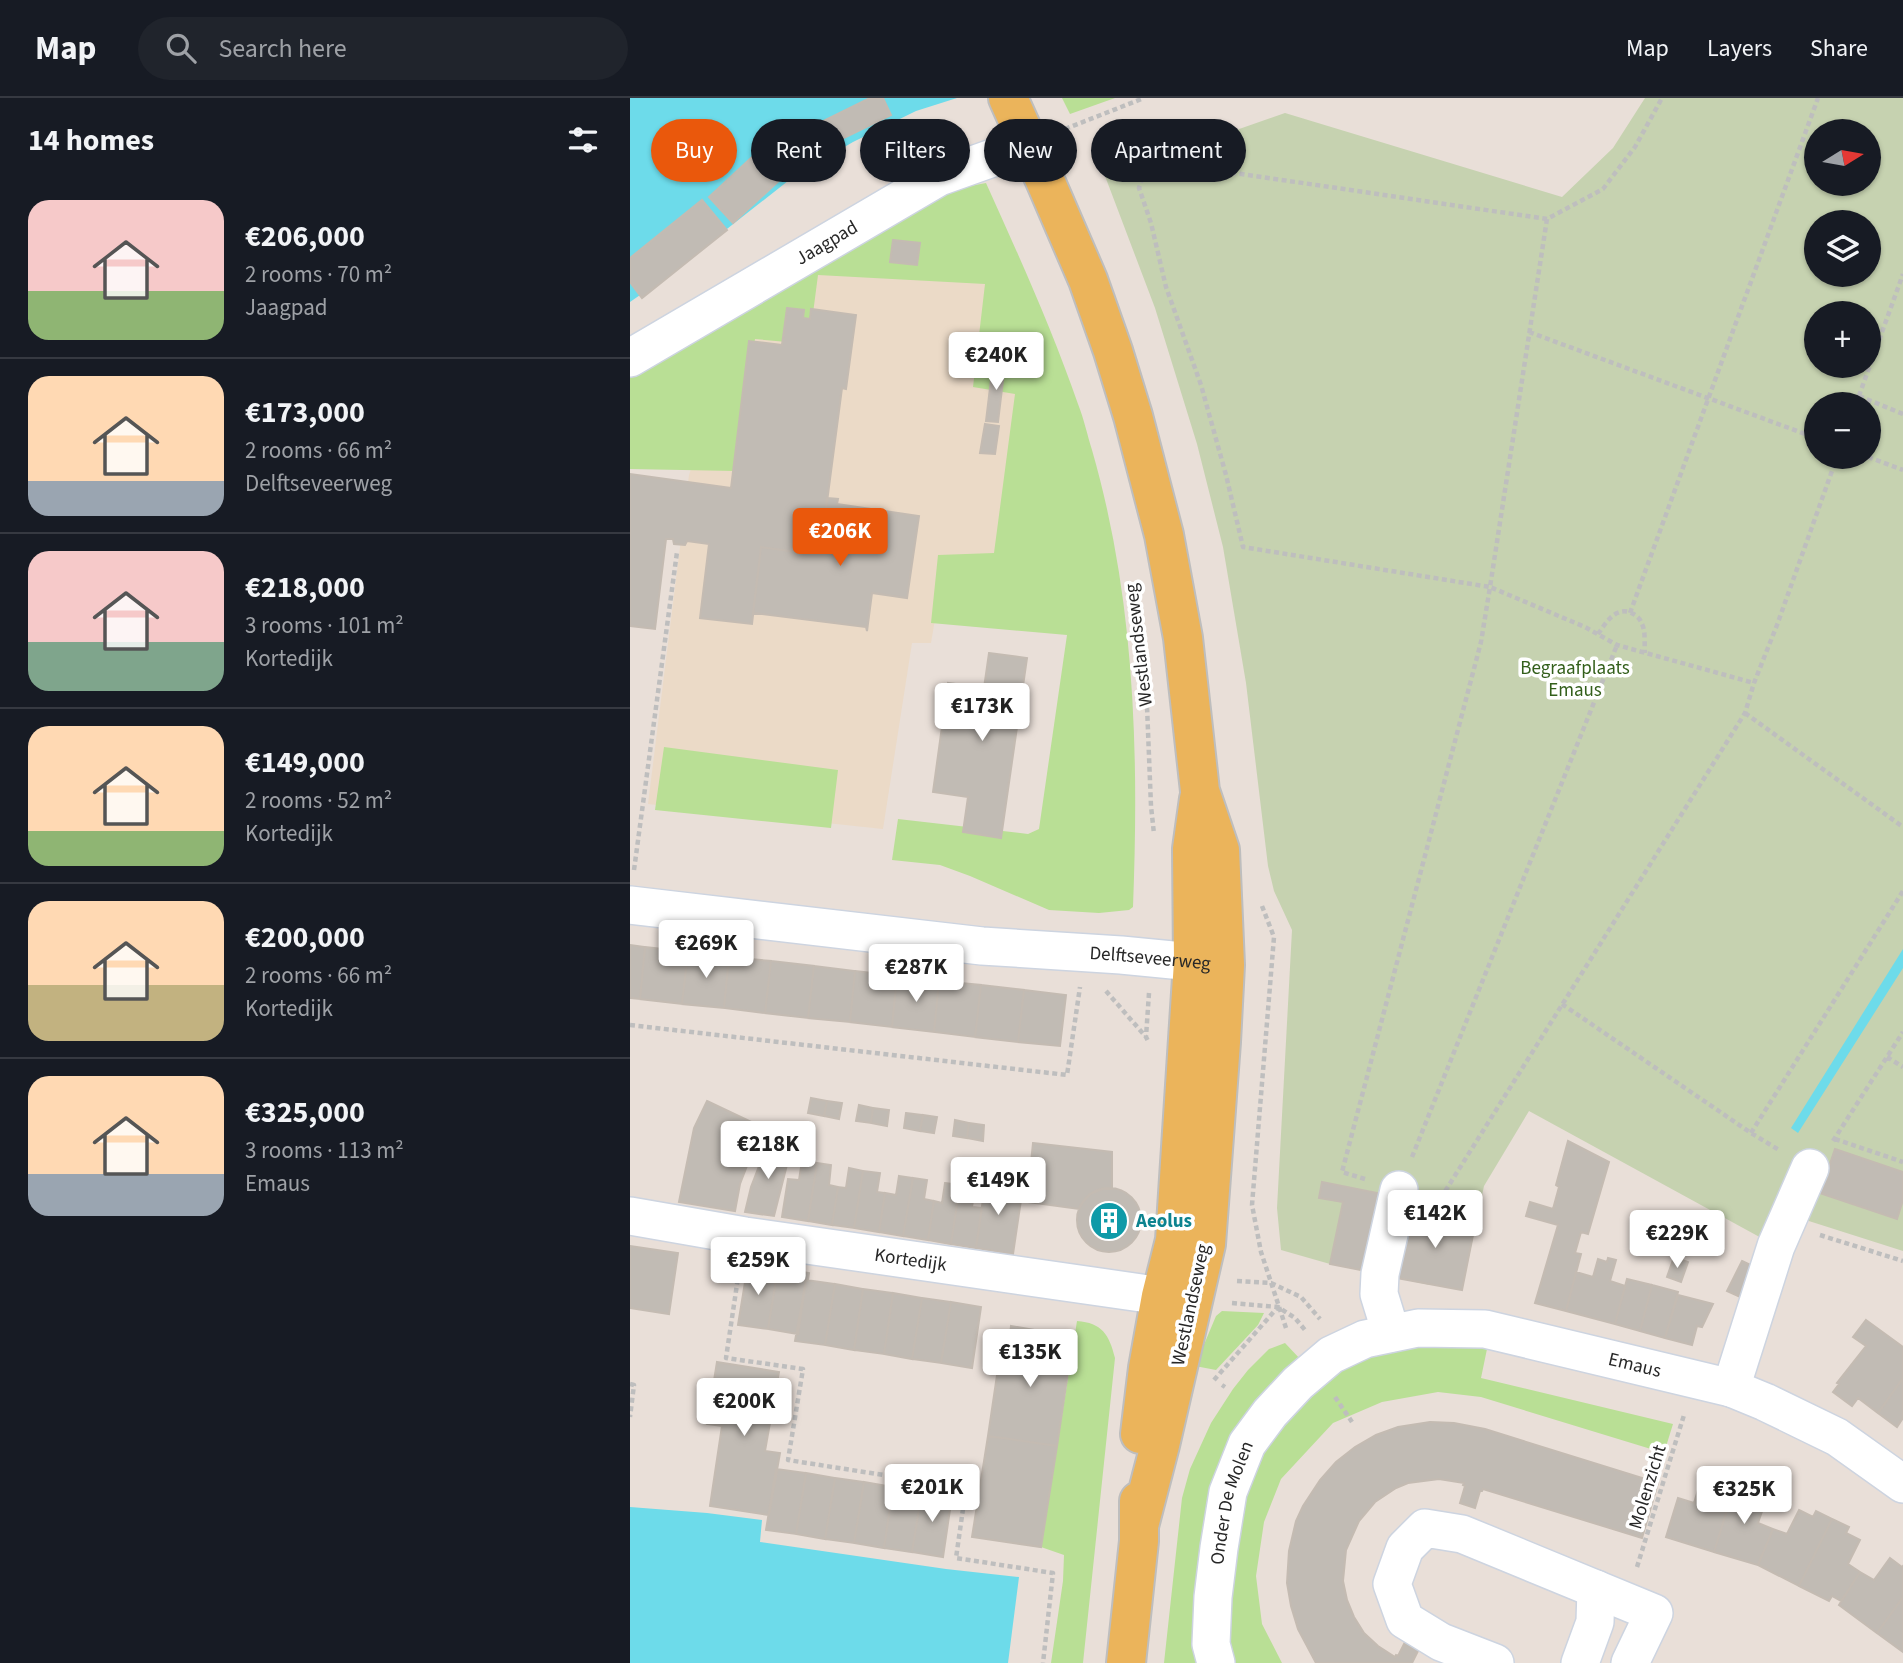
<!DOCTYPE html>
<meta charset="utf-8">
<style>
body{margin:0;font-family:"Source Sans 3",sans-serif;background:#20242c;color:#f1f3f6;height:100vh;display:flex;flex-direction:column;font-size:26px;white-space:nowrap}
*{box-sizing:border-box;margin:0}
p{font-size:23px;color:#9ea1a6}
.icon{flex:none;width:38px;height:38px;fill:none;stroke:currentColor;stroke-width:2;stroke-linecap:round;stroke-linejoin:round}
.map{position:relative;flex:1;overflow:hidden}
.side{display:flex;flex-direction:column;background:#171b24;width:630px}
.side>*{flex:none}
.guide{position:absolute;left:21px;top:21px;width:665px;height:63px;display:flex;gap:14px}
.needle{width:46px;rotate:79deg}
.controls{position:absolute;left:1174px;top:21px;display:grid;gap:14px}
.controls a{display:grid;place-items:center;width:77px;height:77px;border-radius:50%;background:#171b24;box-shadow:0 2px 5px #0004;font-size:35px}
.price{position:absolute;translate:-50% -60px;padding:0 16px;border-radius:7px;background:#fff;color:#222;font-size:23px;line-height:46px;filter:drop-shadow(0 2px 4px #0008)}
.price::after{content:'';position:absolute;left:50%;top:42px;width:21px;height:16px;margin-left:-10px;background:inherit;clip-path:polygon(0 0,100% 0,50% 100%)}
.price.active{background:#ea580c;color:#fff}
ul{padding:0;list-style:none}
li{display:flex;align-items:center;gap:21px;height:175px;padding:0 28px}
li+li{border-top:2px solid #363941}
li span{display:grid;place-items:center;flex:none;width:196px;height:140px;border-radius:21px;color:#555}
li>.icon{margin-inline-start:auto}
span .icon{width:84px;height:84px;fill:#fffc;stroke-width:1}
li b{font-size:30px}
h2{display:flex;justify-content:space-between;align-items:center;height:84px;padding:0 28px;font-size:30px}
.pill{padding:0 24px;border-radius:32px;background:#171b24;box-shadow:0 2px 5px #0004;font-size:24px;line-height:63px}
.pill.active{background:#ea580c;color:#fff}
header{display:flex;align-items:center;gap:42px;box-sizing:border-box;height:98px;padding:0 35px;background:#171b24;border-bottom:2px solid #363941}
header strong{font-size:33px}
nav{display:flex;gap:38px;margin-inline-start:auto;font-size:24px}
.search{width:490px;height:63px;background:#20242c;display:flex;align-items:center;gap:18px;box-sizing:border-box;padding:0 24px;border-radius:38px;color:#9ea1a6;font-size:26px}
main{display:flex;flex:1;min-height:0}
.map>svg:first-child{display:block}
.education{fill:#ebdac7}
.green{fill:#b9df95}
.cemetery{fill:#c6d2b0;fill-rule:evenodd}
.water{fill:#6ddbea}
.building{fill:#c1bbb4;stroke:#c4bbb2;stroke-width:2}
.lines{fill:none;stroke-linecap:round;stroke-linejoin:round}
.minor-casing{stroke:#cdd4e0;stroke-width:40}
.major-casing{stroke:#bebebe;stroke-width:42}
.path{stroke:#bebebe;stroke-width:4.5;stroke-dasharray:5 3.5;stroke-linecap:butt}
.minor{stroke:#fff;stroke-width:37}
.major{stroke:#ebb45b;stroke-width:38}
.labels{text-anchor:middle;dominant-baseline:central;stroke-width:7;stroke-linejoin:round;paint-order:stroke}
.street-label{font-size:19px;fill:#272727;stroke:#fff}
.park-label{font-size:19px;fill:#335f1b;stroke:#fff}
.culture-label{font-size:19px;font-weight:bold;fill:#0d838f;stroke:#fff;text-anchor:start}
</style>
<header>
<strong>Map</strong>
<div class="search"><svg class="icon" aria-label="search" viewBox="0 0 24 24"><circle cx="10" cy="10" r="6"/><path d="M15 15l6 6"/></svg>Search here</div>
<nav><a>Map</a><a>Layers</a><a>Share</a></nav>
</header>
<main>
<section class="side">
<h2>14 homes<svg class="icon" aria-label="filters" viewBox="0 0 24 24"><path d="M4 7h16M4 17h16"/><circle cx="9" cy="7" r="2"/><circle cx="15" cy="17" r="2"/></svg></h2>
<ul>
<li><span style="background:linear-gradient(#f6c9c9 65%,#8fb573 0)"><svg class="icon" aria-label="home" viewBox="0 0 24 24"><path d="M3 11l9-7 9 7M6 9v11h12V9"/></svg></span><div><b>€206,000</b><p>2 rooms · 70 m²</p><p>Jaagpad</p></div></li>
<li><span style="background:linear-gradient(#ffd9b3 75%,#9aa5b1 0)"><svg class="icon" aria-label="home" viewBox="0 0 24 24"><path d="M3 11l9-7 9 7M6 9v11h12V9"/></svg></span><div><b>€173,000</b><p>2 rooms · 66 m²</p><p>Delftseveerweg</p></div></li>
<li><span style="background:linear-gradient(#f6c9c9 65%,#7fa58c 0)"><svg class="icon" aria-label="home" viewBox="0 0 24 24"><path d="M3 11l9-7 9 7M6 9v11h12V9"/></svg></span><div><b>€218,000</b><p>3 rooms · 101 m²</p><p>Kortedijk</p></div></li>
<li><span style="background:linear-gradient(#ffd9b3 75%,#8fb573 0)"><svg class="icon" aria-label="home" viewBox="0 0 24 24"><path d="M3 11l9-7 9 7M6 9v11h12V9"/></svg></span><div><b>€149,000</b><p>2 rooms · 52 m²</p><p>Kortedijk</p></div></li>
<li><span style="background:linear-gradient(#ffd9b3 60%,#c2b280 0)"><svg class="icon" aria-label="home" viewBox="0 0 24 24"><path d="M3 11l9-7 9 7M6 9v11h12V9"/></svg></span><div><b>€200,000</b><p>2 rooms · 66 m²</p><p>Kortedijk</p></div></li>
<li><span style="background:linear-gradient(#ffd9b3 70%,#9aa5b1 0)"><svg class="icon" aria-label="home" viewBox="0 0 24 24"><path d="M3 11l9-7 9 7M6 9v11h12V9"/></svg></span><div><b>€325,000</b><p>3 rooms · 113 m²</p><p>Emaus</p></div></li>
</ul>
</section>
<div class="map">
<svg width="1273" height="1565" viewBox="0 0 1273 1565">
<rect width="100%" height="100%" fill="#e9dfd8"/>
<path class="education" d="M 225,139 L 385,160 L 390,290 L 370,462 L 315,462 L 301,545 L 282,545 L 253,731 L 18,706 L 59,377 L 113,214 Z"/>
<path class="green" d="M 432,0 L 485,0 L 440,16 Z
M 356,85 C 389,158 422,231 448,306 C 454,321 457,336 462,352 C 505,501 509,654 503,809 L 499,812 L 469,815 L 419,812 L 340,778 L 310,767 L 262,762 L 268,721 L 398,736 L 409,731 L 437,537 L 301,525 L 308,457 L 364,455 L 385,296 L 343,289 L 355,186 L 188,177 L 179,246 L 125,241 L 105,373 L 0,371 L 0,275 L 319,92 Z
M 34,649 L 208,672 L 201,730 L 25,712 Z
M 592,1213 L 634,1215 L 628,1227 L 586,1272 L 565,1268 L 586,1218 Z
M 447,1223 C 472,1225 479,1236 485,1260 L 453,1565 L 421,1565 L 433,1483 L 434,1457 L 411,1449 Z
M 655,1245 L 671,1262 L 645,1285 L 571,1565 L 534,1565 L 552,1400 L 560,1371 L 581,1325 L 603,1291 L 618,1272 L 639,1251 Z
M 830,1245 L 857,1251 L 851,1280 L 1043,1326 L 1034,1355 L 851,1299 L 808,1294 L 752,1304 L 703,1325 L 651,1381 L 634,1424 L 626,1478 L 632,1526 L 652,1565 L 601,1565 L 597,1530 L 602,1474 L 616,1393 L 639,1345 L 662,1311 L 697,1279 L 758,1250 Z"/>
<path class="cemetery" d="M 1015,0 L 1273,0 L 1273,1153 L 1160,1117 L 1146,1148 L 899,1013 L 854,1088 L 832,1192 L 801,1186 L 800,1187 L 700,1166 L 651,1152 L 647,1110 L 662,832 L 644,793 L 638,768 L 616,585 L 593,449 L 567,346 L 525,210 L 475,78 L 655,15 L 932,99 L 983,50 ZM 1186,33 L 1239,33 L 1239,86 L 1186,86 ZM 1186,124 L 1239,124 L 1239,177 L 1186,177 ZM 1186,215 L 1239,215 L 1239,268 L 1186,268 ZM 1186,306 L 1239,306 L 1239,359 L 1186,359 Z"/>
<path class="water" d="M 0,0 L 327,0 L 286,13 L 223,44 L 163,79 L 36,179 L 0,204 Z
M 1273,851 L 1273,870 L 1168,1035 L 1161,1030 Z
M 0,1409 L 77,1415 L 132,1422 L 130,1444 L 316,1471 L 389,1479 L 378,1565 L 0,1565 Z"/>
<path class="building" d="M 240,0 L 253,0 L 261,17 L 177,58 L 167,36 Z
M 152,31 L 177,57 L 103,125 L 79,99 Z
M 72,102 L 97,132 L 12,200 L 0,184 L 0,160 Z
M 263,142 L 290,145 L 287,167 L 260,164 Z
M 157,210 L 174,212 L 173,220 L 180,221 L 181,211 L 226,217 L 216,291 L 212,290 L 190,457 L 131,449 L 122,526 L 70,520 L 79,446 L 57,443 L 55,447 L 44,446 L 43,441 L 36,441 L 25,531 L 0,528 L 0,376 L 101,390 L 119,243 L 152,247 Z
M 363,265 L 375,266 L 368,324 L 356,323 Z
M 355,326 L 369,328 L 365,356 L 350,355 Z
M 197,400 L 208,401 L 207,406 L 289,418 L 277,500 L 242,495 L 237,533 L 236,529 L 123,515 L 131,449 L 190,457 Z
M 359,555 L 397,560 L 371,740 L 333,734 L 338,699 L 303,694 L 318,585 L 354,590 Z
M 0,847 L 15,849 L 10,901 L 0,900 Z
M 15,849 L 58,854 L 52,906 L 10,901 Z
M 58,854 L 99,859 L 94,910 L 52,906 Z
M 99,859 L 141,863 L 135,915 L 94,910 Z
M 141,863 L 184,868 L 178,920 L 135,915 Z
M 184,868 L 225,873 L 220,924 L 178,920 Z
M 225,873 L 267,878 L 262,929 L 220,924 Z
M 267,878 L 309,883 L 304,934 L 262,929 Z
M 309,883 L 351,887 L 345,939 L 304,934 Z
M 351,887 L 394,892 L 388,944 L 345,939 Z
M 394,892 L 436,897 L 430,948 L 388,944 Z
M 181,1000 L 197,1003 L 194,1018 L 178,1015 Z
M 77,1003 L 132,1029 L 110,1086 L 105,1113 L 49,1104 L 64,1030 Z
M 197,1003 L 212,1005 L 209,1021 L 194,1018 Z
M 229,1007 L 243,1010 L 241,1025 L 226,1023 Z
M 243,1010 L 259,1012 L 257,1028 L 241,1025 Z
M 276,1015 L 293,1017 L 290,1033 L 274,1030 Z
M 293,1017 L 307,1019 L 304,1035 L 290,1033 Z
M 325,1022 L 339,1025 L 337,1040 L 323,1038 Z
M 339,1025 L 354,1027 L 353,1043 L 337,1040 Z
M 938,1043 L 979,1064 L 958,1136 L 951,1134 L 945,1155 L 951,1156 L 936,1213 L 905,1205 L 928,1127 L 896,1118 L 900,1104 L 923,1111 L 929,1089 L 926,1087 Z
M 138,1045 L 161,1051 L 144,1118 L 115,1114 L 121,1089 Z
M 403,1045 L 482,1054 L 482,1091 L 472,1091 L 460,1096 L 453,1104 L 449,1111 L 397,1104 Z
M 1205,1051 L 1273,1074 L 1273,1102 L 1267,1121 L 1190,1095 Z
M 172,1063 L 187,1065 L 178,1123 L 152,1119 L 158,1081 L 169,1082 Z
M 187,1065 L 201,1067 L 199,1087 L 208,1089 L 202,1127 L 178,1123 Z
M 219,1070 L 233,1073 L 224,1130 L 202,1127 L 208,1089 L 216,1090 Z
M 233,1073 L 250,1075 L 247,1094 L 255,1095 L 249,1134 L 224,1130 Z
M 357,1073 L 376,1075 L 372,1099 L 391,1102 L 383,1156 L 346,1150 Z
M 269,1078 L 283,1080 L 273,1138 L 249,1134 L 255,1095 L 266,1097 Z
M 283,1080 L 297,1082 L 294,1101 L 304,1103 L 298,1142 L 273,1138 Z
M 692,1084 L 757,1097 L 741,1174 L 700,1166 L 713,1104 L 689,1100 Z
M 315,1085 L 330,1087 L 321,1146 L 298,1142 L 304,1103 L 312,1105 Z
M 330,1087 L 345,1089 L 342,1109 L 352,1110 L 346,1150 L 321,1146 Z
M447 1122a32 32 0 1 1 64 0a32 32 0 1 1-64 0Z
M 815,1110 L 847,1117 L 832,1192 L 761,1179 L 774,1118 L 813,1125 Z
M 0,1148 L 48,1155 L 39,1216 L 0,1210 Z
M 1044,1159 L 1058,1164 L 1051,1184 L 1037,1179 Z
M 978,1160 L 986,1162 L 980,1183 L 995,1188 L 985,1226 L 936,1213 L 946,1174 L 963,1179 L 968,1161 L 977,1164 Z
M 1112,1163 L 1133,1173 L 1119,1203 L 1097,1193 Z
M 118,1166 L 148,1170 L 138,1231 L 108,1227 Z
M 148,1170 L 179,1175 L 178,1182 L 176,1182 L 168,1236 L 138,1231 Z
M 997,1181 L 1022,1187 L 1010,1233 L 985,1226 Z
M 176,1182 L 205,1186 L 195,1247 L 165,1243 Z
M 205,1186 L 233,1191 L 224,1252 L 195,1247 Z
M 1022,1187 L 1048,1194 L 1035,1240 L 1010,1233 Z
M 233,1191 L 263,1195 L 254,1256 L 224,1252 Z
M 263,1195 L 292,1200 L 282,1261 L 254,1256 Z
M 1048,1197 L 1083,1206 L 1072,1229 L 1067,1228 L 1062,1247 L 1035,1240 Z
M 292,1200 L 321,1204 L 311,1265 L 282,1261 Z
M 321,1204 L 351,1209 L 342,1270 L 311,1265 Z
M 1236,1222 L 1273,1249 L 1273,1280 L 1248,1315 L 1228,1300 L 1222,1308 L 1203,1294 L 1209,1286 L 1207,1285 L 1236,1248 L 1223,1239 Z
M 381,1228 L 405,1232 L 404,1241 L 442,1247 L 427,1348 L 358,1338 L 373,1237 L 380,1238 Z
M 87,1264 L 149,1274 L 135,1353 L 150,1355 L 139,1417 L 80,1408 L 92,1328 L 77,1326 Z
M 1273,1280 L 1273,1320 L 1267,1329 L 1248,1315 Z
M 800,1324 L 824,1325 L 855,1331 L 1028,1385 L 1012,1440 L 853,1391 L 852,1393 L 850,1393 L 845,1410 L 830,1405 L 835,1388 L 833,1387 L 834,1385 L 809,1381 L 778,1385 L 766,1390 L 745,1404 L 729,1423 L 716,1452 L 713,1483 L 717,1502 L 724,1519 L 734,1535 L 748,1548 L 765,1559 L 766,1557 L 768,1558 L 776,1542 L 790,1549 L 782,1565 L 686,1565 L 668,1531 L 661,1508 L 657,1485 L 659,1453 L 666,1423 L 673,1408 L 690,1382 L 706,1364 L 725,1349 L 746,1337 L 768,1329 Z
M 358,1338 L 427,1348 L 411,1449 L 342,1439 Z
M 146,1371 L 176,1375 L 166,1436 L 136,1432 Z
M 176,1375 L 205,1380 L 195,1441 L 166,1436 Z
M 1088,1377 L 1106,1383 L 1084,1454 L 1036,1439 L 1048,1400 L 1064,1405 L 1072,1379 L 1086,1383 Z
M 205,1380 L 234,1384 L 224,1445 L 195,1441 Z
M 1106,1383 L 1124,1388 L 1122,1394 L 1137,1399 L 1128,1425 L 1143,1431 L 1128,1467 L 1084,1454 Z
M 234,1384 L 263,1389 L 254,1450 L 224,1445 Z
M 263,1389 L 292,1393 L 282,1454 L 254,1450 Z
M 292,1393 L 322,1398 L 313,1459 L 282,1454 Z
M 1169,1412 L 1183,1419 L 1186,1413 L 1202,1421 L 1169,1488 L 1128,1467 L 1143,1431 L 1157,1436 Z
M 1202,1421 L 1219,1429 L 1216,1435 L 1230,1442 L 1218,1466 L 1230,1474 L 1211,1503 L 1202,1498 L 1199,1503 L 1169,1488 Z
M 1260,1460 L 1272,1469 L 1273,1468 L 1273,1499 L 1247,1535 L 1209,1507 L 1230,1474 L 1244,1482 Z
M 1273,1499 L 1273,1554 L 1247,1535 Z"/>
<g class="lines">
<defs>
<g id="minor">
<path id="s1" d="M 0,260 L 309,79 L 368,58 L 399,46"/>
<path id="s2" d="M 0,807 L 352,848 L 491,857 L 594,867"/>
<path id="s3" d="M 0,1118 L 115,1138 L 560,1202"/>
<path d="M 761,1235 L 749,1196 L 750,1176 L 769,1092"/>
<path d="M 1101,1290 L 1146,1148 L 1180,1070"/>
<path id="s4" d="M 586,1565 L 581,1546 L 583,1499 L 589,1450 L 598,1394 L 617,1346 L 640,1315 L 668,1285 L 701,1257 L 735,1241 L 788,1230 L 855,1231 L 1101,1290 L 1135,1304 L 1207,1339 L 1273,1386"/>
<path d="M 865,1565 L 811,1544 L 775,1522 L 762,1486 L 775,1450 L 795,1430 L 832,1436 L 1024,1515 L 1000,1565"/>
<path d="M 950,1565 L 965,1524 L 966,1491"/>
</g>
<path id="major" d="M 378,0 L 414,80 L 458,182 L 483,253 L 503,318 L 534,437 L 553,540 L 570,693 L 590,752 L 595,867 L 591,944 L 576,1146 L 530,1347 L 509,1428
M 510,1336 L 518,1270 L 531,1198 L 545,1142 L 563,864 L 562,751 L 569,701
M 496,1565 L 509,1443 L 509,1403"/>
</defs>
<use href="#minor" class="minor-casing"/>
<use href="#major" class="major-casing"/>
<path class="path" d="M 435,31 L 514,0
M 917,121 L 860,489 L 955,529 L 987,547 L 1124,585
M 899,234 L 1186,340
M 1229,298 L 1273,316
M 1226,306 L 1273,176
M 1238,359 L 1273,372
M 506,508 L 516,583 L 521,708 L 524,736
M 1000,515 L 1188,0
M 968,536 C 976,525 984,510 999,514 C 1005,516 1010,520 1012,526 C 1016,534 1014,546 1015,555
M 1115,615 L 1273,729
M 4,772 L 47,454
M 632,808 L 644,839 L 622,1107 L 631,1154 L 657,1233
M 476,893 L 516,939
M 519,895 L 516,939 L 519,945
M 932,906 L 1121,1035 L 1149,1052
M 0,927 L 437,977 L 450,889
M 1257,959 L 1273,969
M 1121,1035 L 1273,793
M 1205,1041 L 1273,1064
M 1203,1043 L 1273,934
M 782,1059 L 987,547
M 735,1081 L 712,1074 L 851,544 L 860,489 L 613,449 L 596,377 L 571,287 L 536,189 L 521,125 L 509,90 L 515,72 L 530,64 L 917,121 L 973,91 L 1005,49 L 1032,0
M 804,1102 L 809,1103 L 1115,615 L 1124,585 L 1147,527 L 1207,359
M 1190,1137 L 1273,1163
M 109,1173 L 96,1260 L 173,1271 L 158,1362 L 336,1390 L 326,1460 L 423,1475 L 413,1565
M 607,1183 L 641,1185 L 671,1199 L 690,1221
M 602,1205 L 648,1209 L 665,1220 L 675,1232
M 584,1282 L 648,1209
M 0,1286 L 4,1287 L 0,1319
M 592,1287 L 595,1289
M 705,1299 L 722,1324
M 1007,1469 L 1054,1317"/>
<use href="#minor" class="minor"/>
<use href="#major" class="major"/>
</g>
<defs>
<symbol id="building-disc" viewBox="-11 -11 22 22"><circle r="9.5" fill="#0f9aa8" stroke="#fff"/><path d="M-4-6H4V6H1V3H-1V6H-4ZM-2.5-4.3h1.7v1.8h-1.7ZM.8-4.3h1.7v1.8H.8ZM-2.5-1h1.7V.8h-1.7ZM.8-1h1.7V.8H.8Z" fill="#fff"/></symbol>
</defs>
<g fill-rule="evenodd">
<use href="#building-disc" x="457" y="1101" width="44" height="44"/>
</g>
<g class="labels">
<g class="street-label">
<text stroke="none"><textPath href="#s1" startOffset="228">Jaagpad</textPath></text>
<text transform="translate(509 547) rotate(-97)">Westlandseweg</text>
<text stroke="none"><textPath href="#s2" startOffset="523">Delftseveerweg</textPath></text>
<text stroke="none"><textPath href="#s3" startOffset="284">Kortedijk</textPath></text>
<text transform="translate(561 1207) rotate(-78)">Westlandseweg</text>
<text stroke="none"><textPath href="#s4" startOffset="660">Emaus</textPath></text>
<text transform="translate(1018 1389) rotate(-73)">Molenzicht</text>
<text stroke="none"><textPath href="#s4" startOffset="163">Onder De Molen</textPath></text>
</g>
<g class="park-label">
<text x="945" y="570">Begraafplaats<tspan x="945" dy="22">Emaus</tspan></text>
</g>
<g class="culture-label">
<text x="506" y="1123">Aeolus</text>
</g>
</g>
</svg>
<div class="controls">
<a><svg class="needle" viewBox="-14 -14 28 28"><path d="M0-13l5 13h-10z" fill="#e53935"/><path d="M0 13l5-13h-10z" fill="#9ea1a6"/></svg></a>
<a><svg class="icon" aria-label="layers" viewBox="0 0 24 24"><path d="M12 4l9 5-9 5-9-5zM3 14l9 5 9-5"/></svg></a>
<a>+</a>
<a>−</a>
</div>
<b class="price" style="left:366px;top:294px">€240K</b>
<b class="price active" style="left:210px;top:470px">€206K</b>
<b class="price" style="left:352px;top:645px">€173K</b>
<b class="price" style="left:76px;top:882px">€269K</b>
<b class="price" style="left:286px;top:906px">€287K</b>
<b class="price" style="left:138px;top:1083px">€218K</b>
<b class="price" style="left:368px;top:1119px">€149K</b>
<b class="price" style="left:805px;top:1152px">€142K</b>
<b class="price" style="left:1047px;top:1172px">€229K</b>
<b class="price" style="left:128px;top:1199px">€259K</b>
<b class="price" style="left:400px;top:1291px">€135K</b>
<b class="price" style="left:114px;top:1340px">€200K</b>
<b class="price" style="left:302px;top:1426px">€201K</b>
<b class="price" style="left:1114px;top:1428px">€325K</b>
<div class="guide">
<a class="pill active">Buy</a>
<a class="pill">Rent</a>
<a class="pill">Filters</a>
<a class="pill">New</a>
<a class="pill">Apartment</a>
</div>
</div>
</main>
